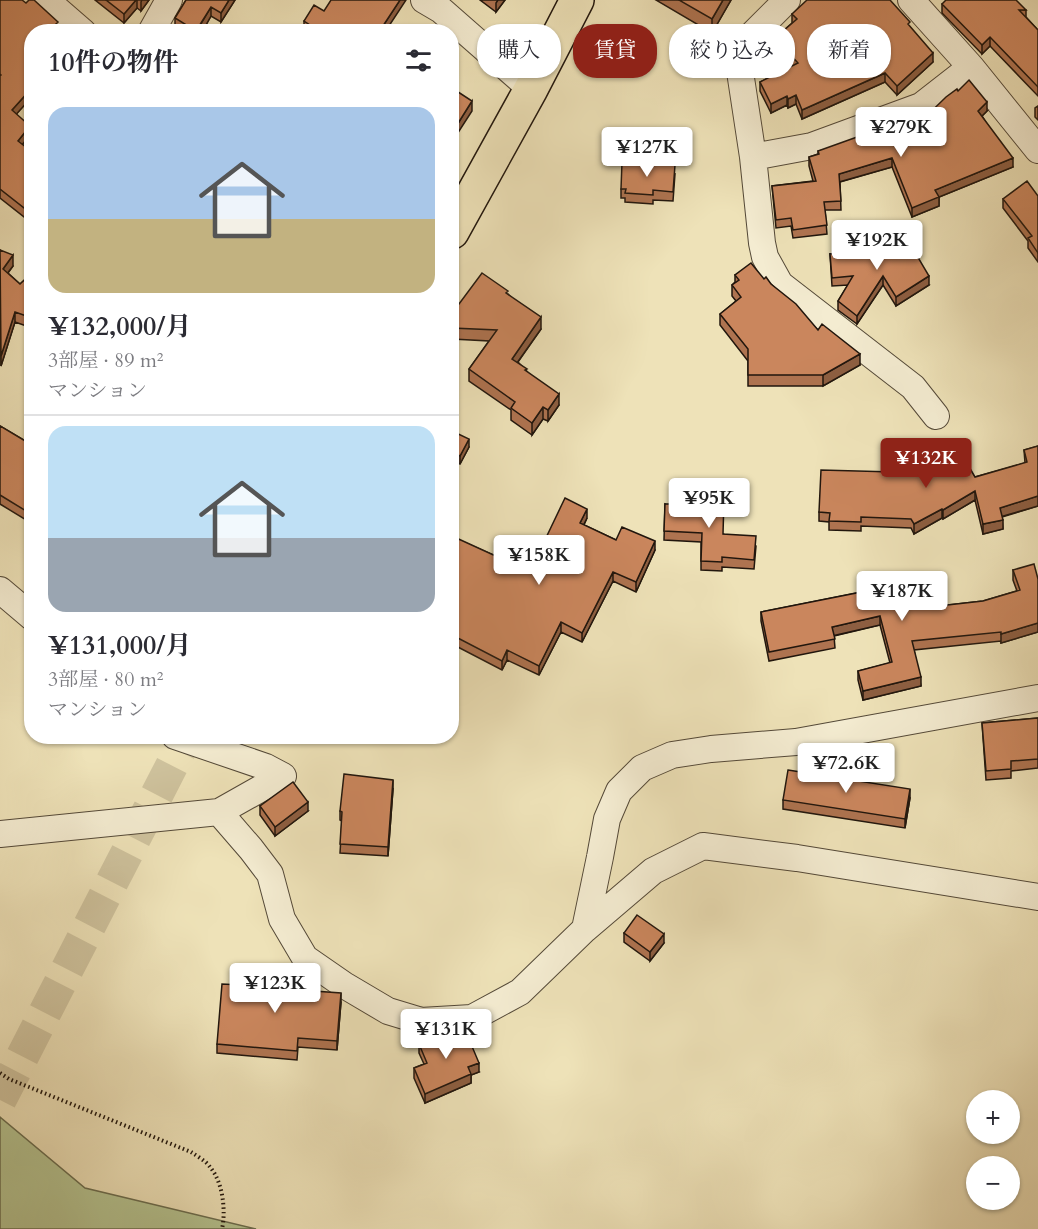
<!DOCTYPE html>
<html lang="ja">
<meta charset="utf-8">
<style>
body{margin:0;font-family:Cardo,"Noto Serif JP",serif;background:#f2f2f3;color:#2b2b33;height:100vh;display:flex;flex-direction:column;font-size:22px;white-space:nowrap}
*{box-sizing:border-box;margin:0}
p{font-size:20px;color:#7c7c81}
.icon{flex:none;width:33px;height:33px;fill:none;stroke:currentColor;stroke-width:2;stroke-linecap:round;stroke-linejoin:round}
.map{position:relative;flex:1;overflow:hidden}
.sheet{position:absolute;left:24px;top:24px;width:435px;height:720px;display:flex;flex-direction:column;background:#fff;border-radius:24px;box-shadow:0 2px 4px #0004}
.sheet>*{flex:none}
.top-card{position:absolute;left:477px;top:24px;width:471px;height:54px;display:flex;gap:12px}
.tools{position:absolute;left:966px;top:1090px;display:grid;gap:12px}
.tools a{display:grid;place-items:center;width:54px;height:54px;border-radius:50%;background:#fff;box-shadow:0 2px 4px #0004;font-size:30px}
.price{position:absolute;translate:-50% -51px;padding:0 14px;border-radius:6px;background:#fff;color:#222;font-size:20px;line-height:39px;filter:drop-shadow(0 2px 3px #0008)}
.price::after{content:'';position:absolute;left:50%;top:36px;width:18px;height:14px;margin-left:-9px;background:inherit;clip-path:polygon(0 0,100% 0,50% 100%)}
.price.active{background:#8f2418;color:#fff}
ul{padding:0;list-style:none}
li{display:grid;align-content:center;gap:12px;height:318px;padding:0 24px}
li+li{border-top:2px solid #e1e1e2}
li span{display:grid;place-items:center;height:186px;border-radius:18px;color:#555}
li>.icon{margin-inline-start:auto}
span .icon{width:108px;height:108px;fill:#fffc;stroke-width:1}
li b{font-size:26px}
h2{display:flex;justify-content:space-between;align-items:center;height:72px;padding:0 24px;font-size:26px}
.chip{padding:0 21px;border-radius:24px;background:#fff;box-shadow:0 2px 4px #0004;font-size:21px;line-height:54px}
.chip.active{background:#8f2418;color:#fff}
.map>svg:first-child{display:block}
.green{fill:#b5c491;stroke:#6b6d4f;stroke-width:1.5}
.lines{fill:none;stroke-linecap:round;stroke-linejoin:round}
.highway-tunnel{stroke:#cfc39e;stroke-width:33;stroke-dasharray:33 16;stroke-linecap:butt}
.street-casing{stroke:#544938;stroke-width:28}
.highway-casing{stroke:#21160d;stroke-width:36}
.path{stroke:#21160d;stroke-width:4;stroke-dasharray:1.5 3;stroke-linecap:butt}
.street{stroke:#f4ecd1;stroke-width:26}
.highway{stroke:#eee2b8;stroke-width:33}
.wall{fill:#ae7350;stroke:#21160d;stroke-width:1.5}
.shaded-wall{fill:#8d5e41;stroke:#21160d;stroke-width:1.5}
.building{fill:#ca865d;stroke:#21160d;stroke-width:1.5}
</style>
<div class="map">
<svg width="1038" height="1229" viewBox="0 0 1038 1229">
<rect width="100%" height="100%" fill="#eee2b8"/>
<filter id="stains"><feTurbulence type="fractalNoise" baseFrequency=".00333" numOctaves="4"/><feColorMatrix values="0 0 0 0 .2 0 0 0 0 .09 0 0 0 0 .02 0 0 0 .5 -.17"/></filter>
<radialGradient id="worn" r=".72"><stop offset=".6" stop-color="#630" stop-opacity="0"/><stop offset="1" stop-color="#630" stop-opacity=".3"/></radialGradient>
<path class="green" d="M 0,1117 L 85,1188 L 256,1229 L 0,1229 Z"/>
<g class="lines">
<path class="highway-tunnel" d="M 0,1100 L 187,736"/>
<defs>
<path id="street" d="M 46,0 L 83,32
M 424,0 L 441,10 L 531,89
M 787,0 L 750,37 L 742,52 L 739,65 L 753,157 L 762,243 L 765,257 L 780,284 L 913,387 L 936,416
M 911,0 L 971,67 L 1038,150
M 151,32 L 169,0
M 753,157 L 812,146 L 921,106 L 971,67
M 0,590 L 32,617
M 219,812 L 251,849 L 270,874 L 282,919 L 305,958 L 344,985 L 388,1011 L 421,1021 L 472,1018 L 520,992 L 585,929 L 653,871 L 703,846 L 797,858 L 1038,897
M 0,834 L 219,812 L 283,776 L 266,767 L 175,736
M 585,929 L 600,857 L 607,819 L 619,791 L 642,768 L 672,755 L 711,749 L 796,742 L 1038,698"/>
<path id="highway" d="M 452,232 L 531,89 L 577,0"/>
</defs>
<use href="#street" class="street-casing"/>
<use href="#highway" class="highway-casing"/>
<path class="path" d="M 0,1073 L 9,1079 L 191,1152 C 197,1156 206,1161 210,1167 C 223,1182 226,1211 222,1229"/>
<use href="#street" class="street"/>
<use href="#highway" class="highway"/>
</g>
<path class="wall" d="M 0,0 L 32,32 L 32,100 L 30,99 L 16,114 L 30,135 L 22,144 L 32,152 L 32,217 L 30,216 L 28,220 L 0,198 Z
M 95,0 L 149,0 L 141,11 L 137,8 L 124,23 Z
M 186,0 L 235,0 L 221,22 L 211,16 L 202,32 L 182,32 L 175,27 L 175,18 Z
M 480,0 L 505,0 L 496,12 Z
M 656,0 L 731,0 L 712,33 Z
M 942,4 L 1026,10 L 1026,17 L 1038,30 L 1038,96 L 990,46 L 982,54 L 942,13 Z
M 324,11 L 385,32 L 305,32 L 304,31 L 304,21 Z
M 792,14 L 910,27 L 933,62 L 897,95 L 885,82 L 802,119 L 796,104 L 788,108 L 787,105 L 771,113 L 760,91 L 760,82 L 792,66 L 775,47 L 775,38 L 792,23 Z
M 1038,106 L 1038,120 L 1035,117 L 1035,108 Z
M 987,111 L 982,116 L 1013,167 L 939,197 L 939,206 L 912,217 L 892,167 L 840,182 L 841,210 L 825,210 L 827,234 L 793,238 L 791,226 L 776,228 L 772,186 L 813,181 L 809,166 L 809,157 L 818,154 L 818,151 L 910,132 Z
M 675,174 L 673,201 L 653,200 L 653,204 L 625,202 L 625,198 L 621,198 L 621,189 Z
M 1038,196 L 1038,262 L 1028,248 L 1028,241 L 1003,208 L 1003,199 Z
M 0,250 L 13,266 L 8,273 L 20,284 L 32,273 L 32,328 L 15,322 L 1,366 Z
M 830,254 L 929,285 L 896,306 L 883,285 L 857,324 L 838,310 L 838,301 L 848,285 L 832,286 Z
M 735,275 L 764,279 L 771,284 L 818,330 L 860,365 L 823,386 L 748,386 L 748,361 L 720,325 L 720,314 L 736,301 L 732,296 L 732,285 L 735,282 Z
M 508,294 L 541,329 L 518,362 L 559,405 L 548,421 L 543,419 L 532,435 L 511,420 L 511,410 L 469,381 L 469,369 L 489,341 L 452,339 L 452,304 L 459,304 Z
M 0,426 L 32,445 L 31,523 L 0,504 Z
M 452,431 L 469,447 L 460,464 L 452,460 Z
M 1038,446 L 1038,506 L 1002,517 L 1003,529 L 983,534 L 975,500 L 943,519 L 942,518 L 914,534 L 911,528 L 861,526 L 861,531 L 829,530 L 829,522 L 819,521 L 819,512 L 894,472 L 943,463 L 975,477 L 1025,463 L 1024,450 Z
M 665,504 L 723,534 L 756,546 L 754,569 L 722,567 L 722,571 L 701,570 L 701,542 L 664,540 Z
M 587,518 L 584,525 L 616,540 L 655,550 L 636,592 L 613,581 L 582,642 L 561,632 L 539,675 L 507,660 L 502,670 L 452,644 L 452,537 L 500,558 L 532,567 Z
M 1013,570 L 1038,579 L 1038,632 L 1001,643 L 1001,641 L 914,650 L 921,686 L 863,700 L 858,680 L 858,671 L 890,663 L 880,625 L 834,636 L 835,648 L 769,661 L 761,621 L 761,612 L 861,592 L 861,589 L 912,609 L 983,601 L 1017,591 L 1013,580 Z
M 1038,718 L 1038,768 L 1011,771 L 1011,778 L 986,780 L 982,723 Z
M 393,789 L 388,856 L 340,853 L 342,821 L 340,820 L 340,811 Z
M 910,798 L 905,828 L 783,809 L 783,800 Z
M 260,806 L 308,811 L 275,836 L 260,815 Z
M 624,933 L 664,943 L 650,961 L 624,942 Z
M 286,989 L 341,1002 L 337,1050 L 298,1047 L 297,1060 L 217,1053 L 217,1044 Z
M 419,1044 L 479,1072 L 471,1075 L 471,1083 L 425,1103 L 414,1078 L 414,1068 L 424,1064 L 419,1053 Z"/>
<path class="shaded-wall" d="M 136,0 L 137,0 L 137,8 L 124,23 L 124,14 Z
M 142,0 L 149,0 L 141,11 L 141,2 Z
M 229,0 L 235,0 L 221,22 L 221,13 Z
M 400,0 L 406,0 L 385,32 L 379,32 Z
M 498,0 L 505,0 L 496,12 L 496,3 Z
M 723,0 L 731,0 L 712,33 L 712,19 Z
M 211,7 L 211,16 L 202,32 L 196,32 Z
M 990,37 L 990,46 L 982,54 L 982,45 Z
M 933,53 L 933,62 L 897,95 L 897,86 Z
M 885,73 L 885,82 L 802,119 L 802,110 Z
M 30,90 L 30,99 L 12,119 L 12,110 Z
M 796,95 L 796,104 L 788,108 L 788,99 Z
M 787,96 L 787,105 L 771,113 L 771,104 Z
M 472,101 L 472,111 L 452,142 L 452,133 Z
M 987,102 L 987,111 L 978,120 L 978,111 Z
M 30,126 L 30,135 L 18,150 L 18,141 Z
M 892,158 L 892,167 L 839,182 L 839,174 Z
M 1013,158 L 1013,167 L 939,197 L 939,206 L 912,217 L 912,208 L 935,190 Z
M 30,207 L 30,216 L 28,220 L 28,211 Z
M 13,255 L 13,266 L 3,279 L 3,269 Z
M 883,276 L 883,285 L 857,324 L 857,316 Z
M 929,276 L 929,285 L 896,306 L 896,297 Z
M 15,312 L 15,322 L 1,366 L 1,356 Z
M 541,317 L 541,329 L 512,370 L 512,359 Z
M 860,354 L 860,365 L 823,386 L 823,375 Z
M 559,394 L 559,405 L 548,421 L 548,410 Z
M 543,407 L 543,419 L 532,435 L 532,423 Z
M 469,439 L 469,447 L 460,464 L 460,456 Z
M 975,491 L 975,500 L 943,519 L 943,510 Z
M 1038,496 L 1038,506 L 1000,517 L 1000,508 Z
M 587,509 L 587,518 L 580,532 L 580,523 Z
M 942,509 L 942,518 L 914,534 L 914,524 Z
M 1003,520 L 1003,529 L 983,534 L 983,524 Z
M 655,541 L 655,550 L 636,592 L 636,582 Z
M 613,572 L 613,581 L 582,642 L 582,633 Z
M 880,616 L 880,625 L 832,636 L 832,627 Z
M 561,622 L 561,632 L 539,675 L 539,666 Z
M 1038,623 L 1038,632 L 1001,643 L 1001,634 Z
M 507,650 L 507,660 L 502,670 L 502,661 Z
M 921,677 L 921,686 L 863,700 L 863,691 Z
M 393,780 L 393,789 L 388,856 L 388,847 Z
M 910,789 L 910,798 L 905,828 L 905,819 Z
M 308,802 L 308,811 L 275,836 L 275,827 Z
M 664,934 L 664,943 L 650,961 L 650,952 Z
M 341,993 L 341,1002 L 337,1050 L 337,1041 Z
M 479,1063 L 479,1072 L 471,1075 L 471,1083 L 425,1103 L 425,1094 L 468,1067 Z"/>
<path class="building" d="M 0,0 L 22,0 L 26,3 L 29,0 L 34,0 L 58,22 L 56,24 L 66,32 L 32,32 L 32,91 L 30,90 L 12,110 L 30,126 L 18,141 L 32,152 L 32,208 L 30,207 L 28,211 L 0,189 L 0,76 L 1,75 L 0,74 Z
M 106,0 L 136,0 L 124,14 Z
M 186,0 L 229,0 L 221,13 L 211,7 L 196,31 L 175,18 Z
M 331,0 L 400,0 L 379,32 L 315,32 L 316,29 L 304,21 L 314,5 L 324,11 Z
M 679,0 L 723,0 L 712,19 Z
M 807,0 L 890,0 L 910,22 L 908,24 L 933,53 L 897,86 L 885,73 L 802,110 L 796,95 L 788,99 L 787,96 L 771,104 L 760,82 L 798,63 L 775,38 L 797,19 L 792,14 Z
M 946,0 L 1016,0 L 1026,10 L 1019,10 L 1038,30 L 1038,87 L 990,37 L 982,45 L 942,4 Z
M 969,80 L 987,102 L 978,111 L 1013,158 L 935,190 L 939,197 L 912,208 L 892,158 L 839,174 L 841,201 L 824,202 L 827,225 L 793,230 L 791,218 L 776,220 L 772,186 L 816,181 L 809,157 L 819,154 L 818,151 L 885,127 L 905,121 L 910,132 L 946,97 L 957,89 L 958,91 Z
M 452,88 L 472,101 L 452,133 Z
M 622,162 L 675,165 L 673,192 L 653,190 L 653,195 L 625,193 L 626,189 L 621,189 Z
M 1027,181 L 1038,196 L 1038,253 L 1028,238 L 1032,236 L 1003,199 Z
M 903,232 L 929,276 L 896,297 L 883,276 L 857,316 L 838,301 L 853,276 L 832,278 L 830,254 L 875,249 Z
M 0,250 L 13,255 L 3,269 L 20,284 L 32,273 L 32,318 L 15,312 L 1,356 Z
M 751,263 L 764,279 L 766,277 L 771,284 L 796,304 L 818,330 L 822,324 L 860,354 L 823,375 L 748,375 L 748,349 L 720,314 L 741,297 L 732,285 L 739,280 L 735,275 Z
M 482,273 L 508,291 L 506,293 L 541,317 L 512,359 L 527,369 L 525,370 L 559,394 L 548,410 L 543,407 L 532,423 L 511,408 L 515,402 L 469,369 L 497,330 L 452,328 L 452,304 L 459,304 Z
M 0,426 L 32,445 L 31,514 L 0,495 Z
M 452,431 L 469,439 L 460,456 L 452,452 Z
M 1038,446 L 1038,496 L 1000,508 L 1003,520 L 983,524 L 975,491 L 943,510 L 942,509 L 914,524 L 911,519 L 861,517 L 861,522 L 829,521 L 830,513 L 819,512 L 821,470 L 894,472 L 935,449 L 943,463 L 961,453 L 975,477 L 1027,462 L 1024,450 Z
M 565,498 L 587,509 L 580,523 L 616,540 L 622,527 L 655,541 L 636,582 L 613,572 L 582,633 L 561,622 L 539,666 L 507,650 L 502,661 L 452,635 L 452,536 L 500,558 L 503,552 L 532,567 Z
M 689,498 L 724,499 L 723,534 L 756,536 L 754,560 L 722,557 L 722,562 L 701,561 L 702,533 L 664,531 L 665,504 L 688,504 Z
M 1034,564 L 1038,579 L 1038,623 L 1001,634 L 1001,632 L 912,641 L 921,677 L 863,691 L 858,671 L 892,662 L 880,616 L 832,627 L 835,639 L 769,652 L 761,612 L 862,592 L 861,589 L 905,579 L 912,609 L 983,601 L 1020,590 L 1013,570 Z
M 1038,718 L 1038,759 L 1011,761 L 1011,769 L 986,771 L 982,723 Z
M 788,770 L 910,789 L 905,819 L 783,800 Z
M 344,774 L 393,780 L 388,847 L 340,844 L 342,812 L 340,811 Z
M 293,782 L 308,802 L 275,827 L 260,806 Z
M 637,915 L 664,934 L 650,952 L 624,933 Z
M 242,973 L 287,977 L 286,989 L 341,993 L 337,1041 L 298,1038 L 297,1051 L 217,1044 L 222,984 L 241,985 Z
M 463,1025 L 479,1063 L 468,1067 L 471,1074 L 425,1094 L 414,1068 L 427,1063 L 419,1044 Z"/>
<rect width="100%" height="100%" filter="url(#stains)"/>
<rect width="100%" height="100%" fill="url(#worn)"/>
</svg>
<div class="tools">
<a>+</a>
<a>−</a>
</div>
<b class="price" style="left:901px;top:158px">¥279K</b>
<b class="price" style="left:647px;top:178px">¥127K</b>
<b class="price" style="left:877px;top:271px">¥192K</b>
<b class="price active" style="left:926px;top:489px">¥132K</b>
<b class="price" style="left:709px;top:529px">¥95K</b>
<b class="price" style="left:539px;top:586px">¥158K</b>
<b class="price" style="left:902px;top:622px">¥187K</b>
<b class="price" style="left:846px;top:794px">¥72.6K</b>
<b class="price" style="left:275px;top:1014px">¥123K</b>
<b class="price" style="left:446px;top:1060px">¥131K</b>
<div class="top-card">
<a class="chip">購入</a>
<a class="chip active">賃貸</a>
<a class="chip">絞り込み</a>
<a class="chip">新着</a>
</div>
<section class="sheet">
<h2>10件の物件<svg class="icon" aria-label="filters" viewBox="0 0 24 24"><path d="M4 7h16M4 17h16"/><circle cx="9" cy="7" r="2"/><circle cx="15" cy="17" r="2"/></svg></h2>
<ul>
<li><span style="background:linear-gradient(#a9c7e8 60%,#c2b280 0)"><svg class="icon" aria-label="home" viewBox="0 0 24 24"><path d="M3 11l9-7 9 7M6 9v11h12V9"/></svg></span><div><b>¥132,000/月</b><p>3部屋 · 89 m²</p><p>マンション</p></div></li>
<li><span style="background:linear-gradient(#bfe0f5 60%,#9aa5b1 0)"><svg class="icon" aria-label="home" viewBox="0 0 24 24"><path d="M3 11l9-7 9 7M6 9v11h12V9"/></svg></span><div><b>¥131,000/月</b><p>3部屋 · 80 m²</p><p>マンション</p></div></li>
</ul>
</section>
</div>
